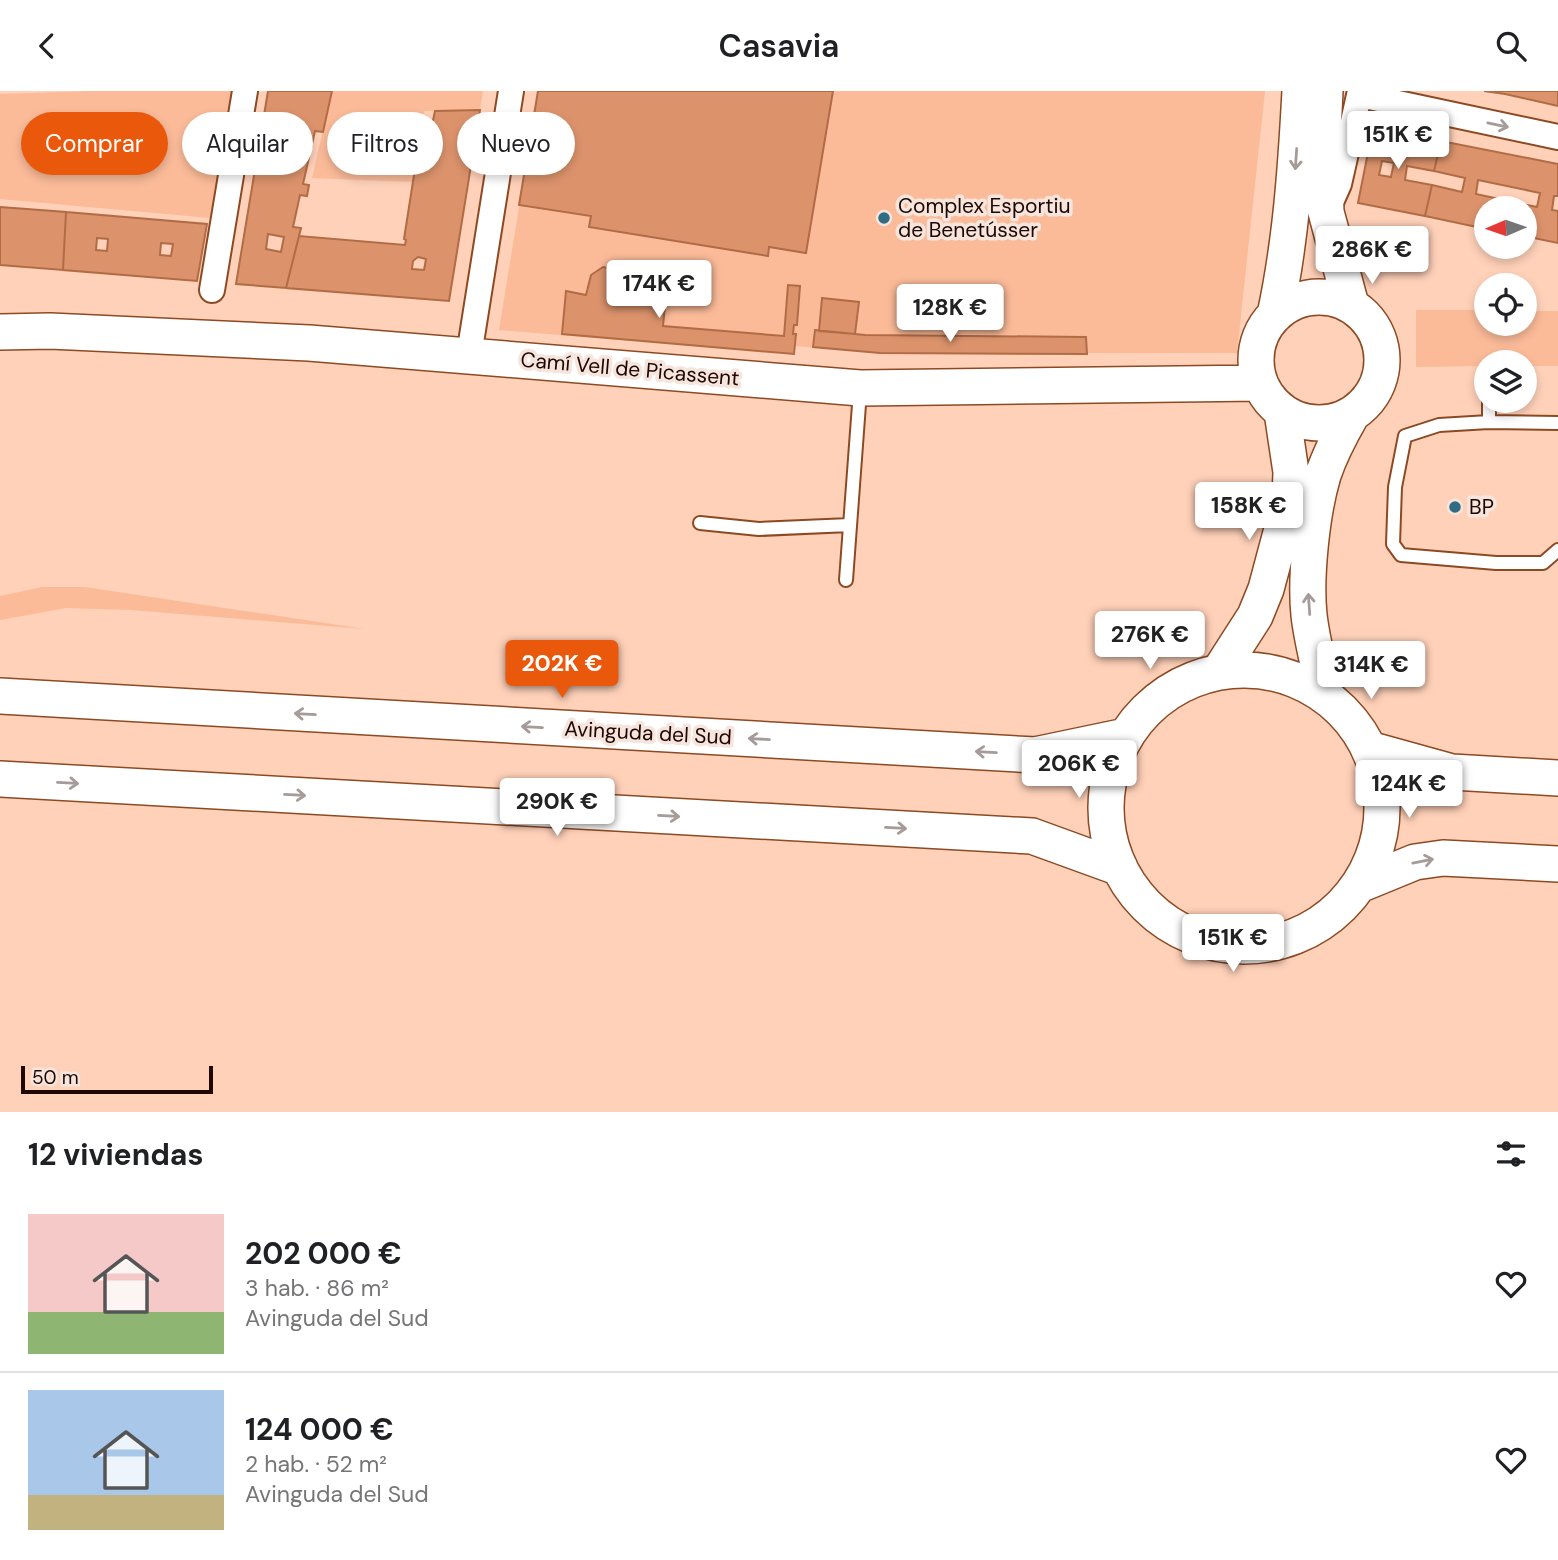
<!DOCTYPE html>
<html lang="es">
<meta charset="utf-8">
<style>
body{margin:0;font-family:"DM Sans",sans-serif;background:#f2f2f2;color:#202124;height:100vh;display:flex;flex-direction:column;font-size:26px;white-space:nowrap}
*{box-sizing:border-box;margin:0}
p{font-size:23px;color:#757577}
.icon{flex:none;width:38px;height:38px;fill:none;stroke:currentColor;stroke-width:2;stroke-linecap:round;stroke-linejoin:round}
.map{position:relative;height:1021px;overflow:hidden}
.details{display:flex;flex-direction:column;background:#fff;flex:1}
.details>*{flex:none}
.top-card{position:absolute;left:21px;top:21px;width:700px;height:63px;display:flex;gap:14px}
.needle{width:46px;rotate:268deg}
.buttons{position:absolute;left:1474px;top:105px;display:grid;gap:14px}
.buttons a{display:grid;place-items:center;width:63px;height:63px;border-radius:50%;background:#fff;box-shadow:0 4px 10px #0003;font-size:35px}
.scale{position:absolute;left:21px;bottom:18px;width:192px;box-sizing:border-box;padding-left:7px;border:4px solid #1f0600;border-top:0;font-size:19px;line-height:24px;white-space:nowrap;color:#1f0600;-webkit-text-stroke:5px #f5e5dd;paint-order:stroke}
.price{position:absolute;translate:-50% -60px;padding:0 16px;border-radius:7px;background:#fff;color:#222;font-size:23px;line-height:46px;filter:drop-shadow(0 2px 4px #0008)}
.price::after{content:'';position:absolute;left:50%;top:42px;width:21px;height:16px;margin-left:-10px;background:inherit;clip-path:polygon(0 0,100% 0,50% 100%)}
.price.current{background:#ea580c;color:#fff}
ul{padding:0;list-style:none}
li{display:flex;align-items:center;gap:21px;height:175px;padding:0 28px}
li+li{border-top:2px solid #e0e0e0}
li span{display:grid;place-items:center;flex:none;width:196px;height:140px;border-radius:0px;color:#555}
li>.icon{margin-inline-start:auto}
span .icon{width:84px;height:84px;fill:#fffc;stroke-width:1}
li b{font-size:30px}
h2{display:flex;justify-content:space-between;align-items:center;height:84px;padding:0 28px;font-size:30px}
.tag{padding:0 24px;border-radius:32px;background:#fff;box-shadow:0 4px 10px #0003;font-size:24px;line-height:63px}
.tag.current{background:#ea580c;color:#fff}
header{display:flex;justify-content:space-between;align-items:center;height:91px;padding:0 28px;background:#fff;font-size:32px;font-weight:600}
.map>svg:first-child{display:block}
.green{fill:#fbbb99}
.building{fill:#dc936c;stroke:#b16c46;stroke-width:2;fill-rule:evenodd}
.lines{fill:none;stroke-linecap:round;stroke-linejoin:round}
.lane-casing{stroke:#8c4a23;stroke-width:16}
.street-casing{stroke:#8c4a23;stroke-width:28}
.secondary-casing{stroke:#8c4a23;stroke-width:38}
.lane{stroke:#fff;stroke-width:12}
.street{stroke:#fff;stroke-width:24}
.secondary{stroke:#fff;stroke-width:35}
.oneway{stroke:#a59b99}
.poi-dot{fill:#316b84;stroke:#f5e5dd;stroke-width:2.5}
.labels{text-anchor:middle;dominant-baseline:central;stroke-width:7;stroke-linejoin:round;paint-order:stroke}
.poi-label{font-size:21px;fill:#1f0600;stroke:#f5e5dd;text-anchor:start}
.street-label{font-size:21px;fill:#1f0600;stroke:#f5e5dd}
</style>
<header><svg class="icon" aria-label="back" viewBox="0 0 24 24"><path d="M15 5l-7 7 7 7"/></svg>Casavia<svg class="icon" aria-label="search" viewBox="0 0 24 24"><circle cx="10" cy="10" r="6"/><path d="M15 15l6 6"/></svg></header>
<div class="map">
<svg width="1558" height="1021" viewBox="0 0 1558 1021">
<rect width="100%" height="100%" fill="#ffd1b9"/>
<path class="green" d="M 91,0 L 233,0 L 210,127 L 0,108 L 0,3 Z
M 332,0 L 483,0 L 480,19 L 424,20 L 413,91 L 312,87 Z
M 538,0 L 1265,0 L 1237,262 L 880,262 L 795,255 L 794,263 L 499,239 Z
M 1416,219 L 1486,219 L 1486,233 L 1524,233 L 1524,220 L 1558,220 L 1558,275 L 1524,275 L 1524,271 L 1486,271 L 1486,275 L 1416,276 Z
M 42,496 L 85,496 L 365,538 L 131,519 L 66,517 L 0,529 L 0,505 Z"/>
<path class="building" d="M 268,0 L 332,0 L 323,41 L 315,40 L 303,93 L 309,94 L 307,105 L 300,104 L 293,136 L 301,137 L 286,197 L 236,193 ZM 288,36 L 304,38 L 301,54 L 286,51 ZM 268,143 L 284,146 L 281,161 L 266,158 Z
M 538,0 L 833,0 L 806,162 L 769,156 L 768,165 L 589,136 L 591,125 L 519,114 Z
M 1484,0 L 1558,0 L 1558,15 L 1505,3 Z
M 480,19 L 449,210 L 286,197 L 299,145 L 405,154 L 406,149 L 404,148 L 422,33 L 432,34 L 435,20 ZM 418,166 L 426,168 L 424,179 L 412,178 L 413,170 Z
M 1373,36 L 1441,50 L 1434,80 L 1407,75 L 1405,89 L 1432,94 L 1425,125 L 1358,112 ZM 1382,70 L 1394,72 L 1391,86 L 1379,84 Z
M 1441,50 L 1558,73 L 1558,105 L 1554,105 L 1552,119 L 1558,120 L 1558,152 L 1524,145 L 1524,117 L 1486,117 L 1486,138 L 1425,125 L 1432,94 L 1462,101 L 1465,87 L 1434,80 ZM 1478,89 L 1540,102 L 1537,116 L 1476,103 Z
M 0,116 L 66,121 L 63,179 L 0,174 Z
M 66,121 L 207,133 L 197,190 L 63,179 ZM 97,147 L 108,148 L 107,160 L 96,159 ZM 161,152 L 173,153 L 171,165 L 160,164 Z
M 603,176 L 612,178 L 621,185 L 623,193 L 621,208 L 665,215 L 663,235 L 784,245 L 788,194 L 800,195 L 797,234 L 794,234 L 793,243 L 796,243 L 794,263 L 562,243 L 566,200 L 586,204 L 591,184 Z
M 822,207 L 859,211 L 855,243 L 819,240 Z
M 815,239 L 865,244 L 1086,246 L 1087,263 L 880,262 L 813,256 Z"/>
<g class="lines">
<defs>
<path id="lane" d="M 1489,310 L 1489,331
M 1558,332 L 1489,331 L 1439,334 L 1405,345 L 1395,396 L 1393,453 L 1401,464 L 1496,472 L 1543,472 L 1558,459
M 700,432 L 759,438 L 850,434
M 846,489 L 860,300"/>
<path id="street" d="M 1360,4 L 1558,46
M 1331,111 L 1339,93 L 1360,0
M 212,199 L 245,0
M 469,264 L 511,0"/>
<path id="secondary" d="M 1325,0 L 1323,42 L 1326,121 L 1351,214
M1256 269a63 63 0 1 1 126 0a63 63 0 1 1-126 0Z
M 1275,224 C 1291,150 1296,75 1300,0
M 0,241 L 50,240 L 309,252 L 860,297 L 1260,292
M1106 717a138 138 0 1 1 276 0a138 138 0 1 1-276 0Z
M 1219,581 L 1255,525 L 1266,498 L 1290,408 L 1291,381 L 1282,321
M 1324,604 C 1320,577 1312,551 1309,524 C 1305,485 1312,421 1323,384 C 1330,363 1340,344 1351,325
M 0,605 L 1035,664 L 1126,645
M 1369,658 L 1452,681 L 1558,687
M 0,688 L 1032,745 L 1120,777
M 1359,794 L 1415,771 L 1443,767 L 1558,773"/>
</defs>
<use href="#lane" class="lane-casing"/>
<use href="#street" class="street-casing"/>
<use href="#secondary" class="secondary-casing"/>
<use href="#lane" class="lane"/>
<use href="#street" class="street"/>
<use href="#secondary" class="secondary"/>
</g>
<defs><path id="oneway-shaft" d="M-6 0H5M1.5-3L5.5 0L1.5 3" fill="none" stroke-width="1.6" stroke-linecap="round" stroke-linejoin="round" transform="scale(1.75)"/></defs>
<g class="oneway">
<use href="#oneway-shaft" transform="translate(1498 34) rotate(12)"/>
<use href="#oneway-shaft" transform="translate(1296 68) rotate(94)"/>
<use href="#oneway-shaft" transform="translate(1309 513) rotate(-94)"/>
<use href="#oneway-shaft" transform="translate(305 623) rotate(-177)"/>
<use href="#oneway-shaft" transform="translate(532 636) rotate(-177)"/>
<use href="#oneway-shaft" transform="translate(759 648) rotate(-177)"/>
<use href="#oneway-shaft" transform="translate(986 661) rotate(-177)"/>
<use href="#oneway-shaft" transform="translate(68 692) rotate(3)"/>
<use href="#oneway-shaft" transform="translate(295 704) rotate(3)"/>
<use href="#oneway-shaft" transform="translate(669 725) rotate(3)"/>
<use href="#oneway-shaft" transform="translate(896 737) rotate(3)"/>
<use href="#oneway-shaft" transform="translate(1423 770) rotate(-11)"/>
</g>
<g class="poi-dot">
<circle cx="884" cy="127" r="7"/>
<circle cx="1455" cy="416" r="7"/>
</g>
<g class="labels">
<g class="poi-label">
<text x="898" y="115">Complex Esportiu<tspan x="898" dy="24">de Benetússer</tspan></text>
<text x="1469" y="416">BP</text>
</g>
<g class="street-label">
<text transform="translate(630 278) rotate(5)">Camí Vell de Picassent</text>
<text transform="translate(648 642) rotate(3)">Avinguda del Sud</text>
</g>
</g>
</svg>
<div class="buttons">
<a><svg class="needle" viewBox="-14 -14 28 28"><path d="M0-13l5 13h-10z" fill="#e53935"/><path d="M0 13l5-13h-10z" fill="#757577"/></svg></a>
<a><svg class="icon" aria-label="locate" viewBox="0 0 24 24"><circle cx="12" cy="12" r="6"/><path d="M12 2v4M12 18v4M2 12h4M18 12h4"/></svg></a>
<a><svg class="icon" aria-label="layers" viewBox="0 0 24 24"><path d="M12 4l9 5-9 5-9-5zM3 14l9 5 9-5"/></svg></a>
</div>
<div class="scale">50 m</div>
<b class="price" style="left:1398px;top:80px">151K €</b>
<b class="price" style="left:1372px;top:195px">286K €</b>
<b class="price" style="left:659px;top:229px">174K €</b>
<b class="price" style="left:950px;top:253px">128K €</b>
<b class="price" style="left:1249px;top:451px">158K €</b>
<b class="price" style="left:1150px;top:580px">276K €</b>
<b class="price current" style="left:562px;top:609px">202K €</b>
<b class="price" style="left:1371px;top:610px">314K €</b>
<b class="price" style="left:1079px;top:709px">206K €</b>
<b class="price" style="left:1409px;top:729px">124K €</b>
<b class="price" style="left:557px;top:747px">290K €</b>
<b class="price" style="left:1233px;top:883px">151K €</b>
<div class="top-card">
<a class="tag current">Comprar</a>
<a class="tag">Alquilar</a>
<a class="tag">Filtros</a>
<a class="tag">Nuevo</a>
</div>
</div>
<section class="details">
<h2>12 viviendas<svg class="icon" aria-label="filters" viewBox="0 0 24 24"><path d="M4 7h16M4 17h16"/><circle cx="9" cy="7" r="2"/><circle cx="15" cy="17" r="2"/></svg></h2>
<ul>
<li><span style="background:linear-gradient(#f6c9c9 70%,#8fb573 0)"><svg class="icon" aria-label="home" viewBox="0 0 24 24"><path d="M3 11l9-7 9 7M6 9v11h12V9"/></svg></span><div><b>202 000 €</b><p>3 hab. · 86 m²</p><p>Avinguda del Sud</p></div><svg class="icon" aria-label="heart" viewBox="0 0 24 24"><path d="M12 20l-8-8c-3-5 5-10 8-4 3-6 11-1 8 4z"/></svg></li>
<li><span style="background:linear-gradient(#a9c7e8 75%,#c2b280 0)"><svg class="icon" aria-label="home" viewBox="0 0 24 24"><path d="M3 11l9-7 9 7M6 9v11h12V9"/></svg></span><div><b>124 000 €</b><p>2 hab. · 52 m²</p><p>Avinguda del Sud</p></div><svg class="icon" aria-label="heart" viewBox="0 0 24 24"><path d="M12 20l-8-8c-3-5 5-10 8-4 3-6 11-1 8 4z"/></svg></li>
</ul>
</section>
